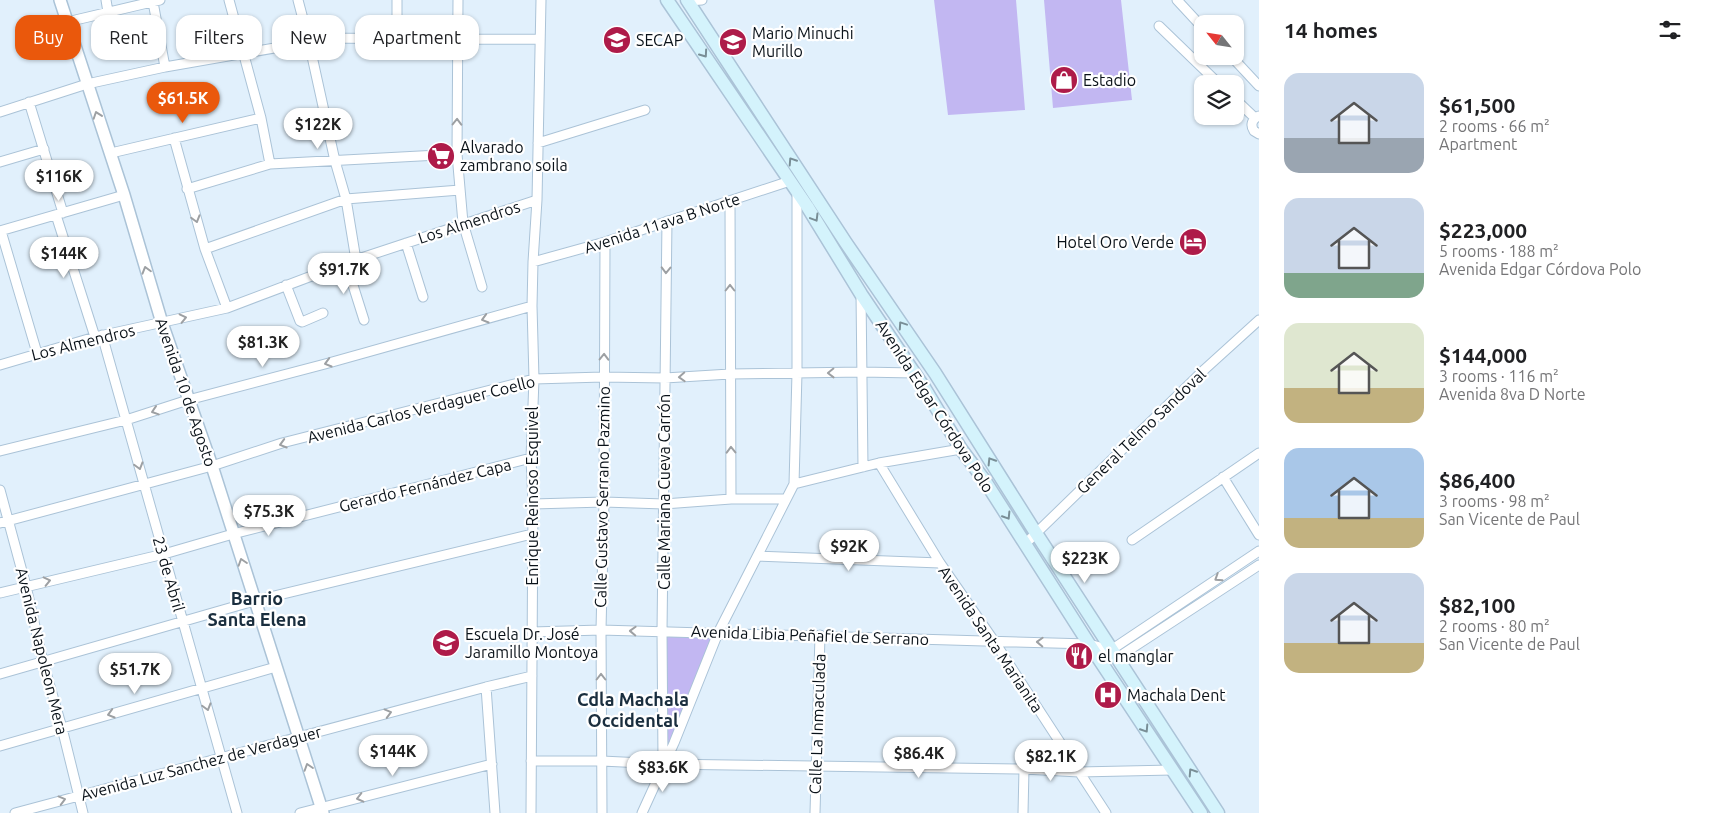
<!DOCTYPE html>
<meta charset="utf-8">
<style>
body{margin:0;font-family:Ubuntu,sans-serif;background:#f2f2f2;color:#202124;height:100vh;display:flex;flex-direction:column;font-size:19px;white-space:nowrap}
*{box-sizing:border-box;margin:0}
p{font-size:16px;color:#757577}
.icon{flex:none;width:28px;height:28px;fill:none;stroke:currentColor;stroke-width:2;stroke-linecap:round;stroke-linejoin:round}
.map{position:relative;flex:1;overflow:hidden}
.side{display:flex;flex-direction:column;background:#fff;width:450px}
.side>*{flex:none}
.hud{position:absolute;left:15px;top:15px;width:475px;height:45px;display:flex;gap:10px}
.needle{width:32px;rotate:300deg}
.buttons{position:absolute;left:1194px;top:15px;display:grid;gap:10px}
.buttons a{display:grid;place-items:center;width:50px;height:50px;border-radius:10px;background:#fff;box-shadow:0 1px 4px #0004;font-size:25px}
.price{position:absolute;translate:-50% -42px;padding:0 11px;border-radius:18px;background:#fff;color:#222;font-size:16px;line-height:32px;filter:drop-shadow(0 1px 2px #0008)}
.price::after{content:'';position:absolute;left:50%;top:30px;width:15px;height:11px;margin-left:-8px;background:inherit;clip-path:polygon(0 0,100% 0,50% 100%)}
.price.selected{background:#ea580c;color:#fff}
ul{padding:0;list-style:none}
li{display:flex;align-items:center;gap:15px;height:125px;padding:0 25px}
li span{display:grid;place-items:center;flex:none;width:140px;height:100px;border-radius:15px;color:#555}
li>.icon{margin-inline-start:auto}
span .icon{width:60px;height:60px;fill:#fffc;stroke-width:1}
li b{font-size:21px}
h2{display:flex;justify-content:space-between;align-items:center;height:60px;padding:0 25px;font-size:21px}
.chip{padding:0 18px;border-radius:15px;background:#fff;box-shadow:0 1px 4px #0004;font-size:18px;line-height:45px}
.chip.selected{background:#ea580c;color:#fff}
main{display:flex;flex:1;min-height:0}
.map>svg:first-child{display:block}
.green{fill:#c2b7f2}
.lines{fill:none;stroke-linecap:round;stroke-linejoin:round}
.minor-casing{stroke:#abc3d7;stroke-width:11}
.tertiary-casing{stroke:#abc3d7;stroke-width:14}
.secondary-casing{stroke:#abc3d7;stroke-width:15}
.minor{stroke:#fff;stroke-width:9}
.tertiary{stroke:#fff;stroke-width:11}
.secondary{stroke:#d4f3fc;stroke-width:12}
.oneway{stroke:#798e96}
.oneway2{stroke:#9da0a3}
.labels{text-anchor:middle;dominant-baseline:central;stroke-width:4.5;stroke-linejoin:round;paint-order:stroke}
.poi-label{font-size:16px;fill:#0a1219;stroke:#fff;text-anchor:start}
.street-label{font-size:16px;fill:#0a1219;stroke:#fff}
.neighbourhood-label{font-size:18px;font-weight:bold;fill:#1a2e3e;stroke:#fff}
</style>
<main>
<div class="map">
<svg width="1259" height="813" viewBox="0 0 1259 813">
<rect width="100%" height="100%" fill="#e1f0fc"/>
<path class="green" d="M 934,0 L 1016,0 L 1025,110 L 948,115 Z
M 1044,0 L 1121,0 L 1132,100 L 1053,108 Z
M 667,630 L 724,631 L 666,761 Z"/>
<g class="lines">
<defs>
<path id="minor" d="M 106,0 L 108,12
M 229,0 L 261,118 L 270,164
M 298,0 L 308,38 L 335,161 L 346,199 L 356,260
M 397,0 L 397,38
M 458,0 L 457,154 L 463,223 L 482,287
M 1177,0 L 1202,27
M 688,1 L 702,0
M 153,2 L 165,67
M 67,22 L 160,0
M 1159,26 L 1219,84
M 308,38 C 386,38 463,40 540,39
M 1231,56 L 1259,86
M 1235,99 L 1255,118
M 29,102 L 63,213
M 0,112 L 87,84 L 165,67 L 309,42
M 1259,116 C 1252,119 1250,125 1254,131 L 1259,134
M 174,138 L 205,249 L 227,308
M 538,143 L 645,110
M 111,153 L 261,118
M 0,162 L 44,149
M 187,189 L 270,164 L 457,154
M 730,201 L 731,499
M 56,215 L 95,337
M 0,231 L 124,195
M 1,231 L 37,353
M 406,243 L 423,297
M 205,249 L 346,199 L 460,190
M 533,262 L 605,242 L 790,181
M 346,263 L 364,320
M 286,285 L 300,321 L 302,322 L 323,313
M 861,294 L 863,467
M 102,335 L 237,813
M 0,365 L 95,337 L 227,308 L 346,263 L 537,200
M 0,451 L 126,420 L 188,400 L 325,364 L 532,306
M 879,463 L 940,563 L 994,641 L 1106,813
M 1223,477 L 1259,535
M 794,484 L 879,463 L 961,449
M 0,490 L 26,586 L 43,662 L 62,728 L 83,813
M 533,504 L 604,502 L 664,504 L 731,499 L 786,499
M 0,523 L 212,466 L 282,443 L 534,379 L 603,377 L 665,378 L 730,374 L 862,372 L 914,373
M 1132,540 L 1259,453
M 1025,544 L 1205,369 L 1259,320
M 758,556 L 940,563
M 0,593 L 164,554 L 233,534 L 531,458
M 532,632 L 601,630 L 1089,644 L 1111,650 L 1259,551
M 1117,658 L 1259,565
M 0,674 L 254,601 L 532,534
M 486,687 L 495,813
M 0,746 L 276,667
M 531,761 L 602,761 L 663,764 L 1024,769 L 1079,772 L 1172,770
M 663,761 L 662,631 L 667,221
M 15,813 L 486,687 L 532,676
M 300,813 L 492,764
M 531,813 L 533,504 L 531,458 L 534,379 L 532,306 L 533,262 L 537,200 L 541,0
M 602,813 L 601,630 L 604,502 L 605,242
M 642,813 L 674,743 L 718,633 L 794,484 L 797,373 L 797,193
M 815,813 L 820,635
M 1023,813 L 1024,769"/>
<path id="tertiary" d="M 60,0 L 124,195 L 162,323 L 212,466 L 323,813"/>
<path id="secondary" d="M 667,0 L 807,206 L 861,294 L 925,389 L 961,449 L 985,481 L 1089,644 L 1201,813
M 687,0 L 846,243 L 935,373 L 1034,530 L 1218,813"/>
</defs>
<use href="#minor" class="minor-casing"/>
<use href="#tertiary" class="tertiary-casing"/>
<use href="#secondary" class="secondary-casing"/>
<use href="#minor" class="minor"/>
<use href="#tertiary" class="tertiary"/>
<use href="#secondary" class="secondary"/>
</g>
<defs><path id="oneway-chevron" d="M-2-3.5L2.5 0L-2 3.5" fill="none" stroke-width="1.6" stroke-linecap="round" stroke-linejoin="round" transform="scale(1.25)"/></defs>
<g class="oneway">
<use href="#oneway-chevron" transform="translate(704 54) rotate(55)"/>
<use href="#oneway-chevron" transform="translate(792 161) rotate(-123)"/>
<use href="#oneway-chevron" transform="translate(815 218) rotate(59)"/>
<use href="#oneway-chevron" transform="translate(902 325) rotate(-124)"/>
<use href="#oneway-chevron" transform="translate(991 461) rotate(-122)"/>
<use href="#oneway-chevron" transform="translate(1007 516) rotate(58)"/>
<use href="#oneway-chevron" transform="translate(1145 729) rotate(57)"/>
<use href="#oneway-chevron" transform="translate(1192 772) rotate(-123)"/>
</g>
<g class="oneway2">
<use href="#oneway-chevron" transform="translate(97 115) rotate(-109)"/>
<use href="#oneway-chevron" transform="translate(457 122) rotate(-89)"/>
<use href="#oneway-chevron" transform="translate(196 219) rotate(74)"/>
<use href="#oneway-chevron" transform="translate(146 270) rotate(-106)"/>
<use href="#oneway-chevron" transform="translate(666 270) rotate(91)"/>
<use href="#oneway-chevron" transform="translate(730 288) rotate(-90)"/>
<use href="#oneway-chevron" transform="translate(183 318) rotate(-13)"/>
<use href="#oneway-chevron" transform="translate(485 319) rotate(164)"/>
<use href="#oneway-chevron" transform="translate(604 357) rotate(-89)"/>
<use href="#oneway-chevron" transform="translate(328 363) rotate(164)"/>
<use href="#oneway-chevron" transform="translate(831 373) rotate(179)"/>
<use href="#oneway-chevron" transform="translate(682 377) rotate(177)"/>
<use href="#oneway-chevron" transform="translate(155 411) rotate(162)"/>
<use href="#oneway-chevron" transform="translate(283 444) rotate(164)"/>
<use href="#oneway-chevron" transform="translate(731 450) rotate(-91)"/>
<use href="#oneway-chevron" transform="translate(139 466) rotate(74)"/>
<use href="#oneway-chevron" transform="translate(242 562) rotate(-108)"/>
<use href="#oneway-chevron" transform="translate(1218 578) rotate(147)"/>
<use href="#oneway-chevron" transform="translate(47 581) rotate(-13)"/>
<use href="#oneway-chevron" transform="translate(633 631) rotate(-178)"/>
<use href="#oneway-chevron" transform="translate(1040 642) rotate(-178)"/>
<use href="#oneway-chevron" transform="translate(601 677) rotate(-90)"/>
<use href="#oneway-chevron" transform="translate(207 707) rotate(74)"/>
<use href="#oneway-chevron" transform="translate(388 713) rotate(-15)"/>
<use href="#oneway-chevron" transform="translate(111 714) rotate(164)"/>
<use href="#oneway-chevron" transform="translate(308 767) rotate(-108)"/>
<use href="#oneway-chevron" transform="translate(360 798) rotate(166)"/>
<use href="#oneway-chevron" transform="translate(62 800) rotate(-15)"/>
</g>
<defs>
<symbol id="university-disc" viewBox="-11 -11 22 22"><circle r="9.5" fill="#ae1b49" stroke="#fff"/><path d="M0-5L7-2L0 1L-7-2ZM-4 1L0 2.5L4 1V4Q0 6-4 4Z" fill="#fff"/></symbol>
<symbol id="school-disc" viewBox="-11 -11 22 22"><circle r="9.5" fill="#ae1b49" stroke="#fff"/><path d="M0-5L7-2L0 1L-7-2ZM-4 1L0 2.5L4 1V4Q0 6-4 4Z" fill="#fff"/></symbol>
<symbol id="shop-disc" viewBox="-11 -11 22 22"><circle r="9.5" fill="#ae1b49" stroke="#fff"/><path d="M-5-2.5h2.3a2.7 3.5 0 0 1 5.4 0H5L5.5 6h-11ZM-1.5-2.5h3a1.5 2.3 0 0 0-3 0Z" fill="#fff"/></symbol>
<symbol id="supermarket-disc" viewBox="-11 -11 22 22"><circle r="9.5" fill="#ae1b49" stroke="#fff"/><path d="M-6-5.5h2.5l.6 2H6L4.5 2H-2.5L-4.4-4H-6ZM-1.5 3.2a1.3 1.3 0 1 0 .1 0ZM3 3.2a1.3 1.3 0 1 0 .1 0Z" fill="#fff"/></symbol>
<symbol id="hotel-disc" viewBox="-11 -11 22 22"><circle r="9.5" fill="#ae1b49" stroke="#fff"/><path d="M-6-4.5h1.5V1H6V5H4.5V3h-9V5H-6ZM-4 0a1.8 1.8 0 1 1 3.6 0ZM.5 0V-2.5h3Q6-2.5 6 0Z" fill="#fff"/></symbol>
<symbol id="restaurant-disc" viewBox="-11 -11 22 22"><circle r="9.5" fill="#ae1b49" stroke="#fff"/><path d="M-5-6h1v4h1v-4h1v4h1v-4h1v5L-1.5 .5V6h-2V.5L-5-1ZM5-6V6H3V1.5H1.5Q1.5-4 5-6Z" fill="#fff"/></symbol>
<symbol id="hospital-disc" viewBox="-11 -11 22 22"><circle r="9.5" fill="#ae1b49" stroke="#fff"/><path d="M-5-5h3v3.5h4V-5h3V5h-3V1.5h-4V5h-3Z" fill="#fff"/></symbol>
</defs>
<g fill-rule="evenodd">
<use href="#university-disc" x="601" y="24" width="32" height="32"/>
<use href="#school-disc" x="717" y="26" width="32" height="32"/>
<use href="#shop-disc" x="1048" y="64" width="32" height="32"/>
<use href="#supermarket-disc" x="425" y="140" width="32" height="32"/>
<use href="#hotel-disc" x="1177" y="226" width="32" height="32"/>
<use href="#university-disc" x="430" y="627" width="32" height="32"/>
<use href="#restaurant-disc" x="1063" y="640" width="32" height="32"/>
<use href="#hospital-disc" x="1092" y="679" width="32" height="32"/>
</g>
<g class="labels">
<g class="poi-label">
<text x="752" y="33">Mario Minuchi<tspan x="752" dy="18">Murillo</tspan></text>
<text x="636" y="40">SECAP</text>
<text x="1083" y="80">Estadio</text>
<text x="460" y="147">Alvarado<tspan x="460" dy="18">zambrano soila</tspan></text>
<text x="1174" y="242" text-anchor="end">Hotel Oro Verde</text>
<text x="465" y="634">Escuela Dr. José<tspan x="465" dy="18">Jaramillo Montoya</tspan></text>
<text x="1098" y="656">el manglar</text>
<text x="1127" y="695">Machala Dent</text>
</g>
<g class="street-label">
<text transform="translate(469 222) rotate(-18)">Los Almendros</text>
<text transform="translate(662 223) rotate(-18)">Avenida 11ava B Norte</text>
<text transform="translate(83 342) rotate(-14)">Los Almendros</text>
<text transform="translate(186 392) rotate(71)">Avenida 10 de Agosto</text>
<text transform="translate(935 406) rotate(57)">Avenida Edgar Córdova Polo</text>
<text transform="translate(421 409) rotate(-14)">Avenida Carlos Verdaguer Coello</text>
<text transform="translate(1141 431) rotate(-44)">General Telmo Sandoval</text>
<text transform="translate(425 485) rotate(-14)">Gerardo Fernández Capa</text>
<text transform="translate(664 492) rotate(-90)">Calle Mariana Cueva Carrón</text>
<text transform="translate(532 496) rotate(-90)">Enrique Reinoso Esquivel</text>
<text transform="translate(602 497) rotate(-89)">Calle Gustavo Serrano Pazmino</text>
<text transform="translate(169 574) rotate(74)">23 de Abril</text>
<text transform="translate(810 635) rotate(2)">Avenida Libia Peñafiel de Serrano</text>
<text transform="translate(991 639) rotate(56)">Avenida Santa Marianita</text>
<text transform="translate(42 651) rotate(76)">Avenida Napoleon Mera</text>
<text transform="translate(817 724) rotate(-88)">Calle La Inmaculada</text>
<text transform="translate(201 763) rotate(-15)">Avenida Luz Sanchez de Verdaguer</text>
</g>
<g class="neighbourhood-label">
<text x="257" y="598">Barrio<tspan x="257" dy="21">Santa Elena</tspan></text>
<text x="633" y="699">Cdla Machala<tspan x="633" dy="21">Occidental</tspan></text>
</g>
</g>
</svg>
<div class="buttons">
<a><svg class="needle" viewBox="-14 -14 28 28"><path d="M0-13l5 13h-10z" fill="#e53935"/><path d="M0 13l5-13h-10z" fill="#757577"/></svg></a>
<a><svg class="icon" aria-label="layers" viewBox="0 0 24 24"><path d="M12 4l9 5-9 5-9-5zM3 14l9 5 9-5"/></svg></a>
</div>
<b class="price selected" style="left:183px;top:124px">$61.5K</b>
<b class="price" style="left:318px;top:150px">$122K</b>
<b class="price" style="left:59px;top:202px">$116K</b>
<b class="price" style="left:64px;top:279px">$144K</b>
<b class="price" style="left:344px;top:295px">$91.7K</b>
<b class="price" style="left:263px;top:368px">$81.3K</b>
<b class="price" style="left:269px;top:537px">$75.3K</b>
<b class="price" style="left:849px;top:572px">$92K</b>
<b class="price" style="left:1085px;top:584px">$223K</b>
<b class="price" style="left:135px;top:695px">$51.7K</b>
<b class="price" style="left:393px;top:777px">$144K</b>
<b class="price" style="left:919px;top:779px">$86.4K</b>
<b class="price" style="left:1051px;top:782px">$82.1K</b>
<b class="price" style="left:663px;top:793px">$83.6K</b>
<div class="hud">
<a class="chip selected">Buy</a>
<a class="chip">Rent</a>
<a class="chip">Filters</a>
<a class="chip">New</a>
<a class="chip">Apartment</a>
</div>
</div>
<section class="side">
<h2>14 homes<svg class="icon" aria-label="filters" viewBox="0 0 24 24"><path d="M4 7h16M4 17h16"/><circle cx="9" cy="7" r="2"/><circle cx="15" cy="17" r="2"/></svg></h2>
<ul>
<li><span style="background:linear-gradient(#c9d6e8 65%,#9aa5b1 0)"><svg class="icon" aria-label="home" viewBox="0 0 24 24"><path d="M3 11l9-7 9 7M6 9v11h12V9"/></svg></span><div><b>$61,500</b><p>2 rooms · 66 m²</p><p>Apartment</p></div></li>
<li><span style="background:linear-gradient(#c9d6e8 75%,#7fa58c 0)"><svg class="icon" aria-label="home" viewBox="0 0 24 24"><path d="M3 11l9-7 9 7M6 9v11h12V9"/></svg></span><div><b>$223,000</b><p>5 rooms · 188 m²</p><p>Avenida Edgar Córdova Polo</p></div></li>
<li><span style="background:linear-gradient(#dfe7d0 65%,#c2b280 0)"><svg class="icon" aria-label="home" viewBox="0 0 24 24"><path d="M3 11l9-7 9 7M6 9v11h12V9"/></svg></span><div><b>$144,000</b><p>3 rooms · 116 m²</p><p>Avenida 8va D Norte</p></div></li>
<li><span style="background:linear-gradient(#a9c7e8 70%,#c2b280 0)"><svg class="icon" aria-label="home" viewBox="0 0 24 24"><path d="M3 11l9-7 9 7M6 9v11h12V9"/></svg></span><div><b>$86,400</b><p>3 rooms · 98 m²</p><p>San Vicente de Paul</p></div></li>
<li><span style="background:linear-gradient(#c9d6e8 70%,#c2b280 0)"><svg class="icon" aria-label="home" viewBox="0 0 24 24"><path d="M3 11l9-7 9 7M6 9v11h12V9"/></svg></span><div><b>$82,100</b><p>2 rooms · 80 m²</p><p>San Vicente de Paul</p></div></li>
</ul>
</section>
</main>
